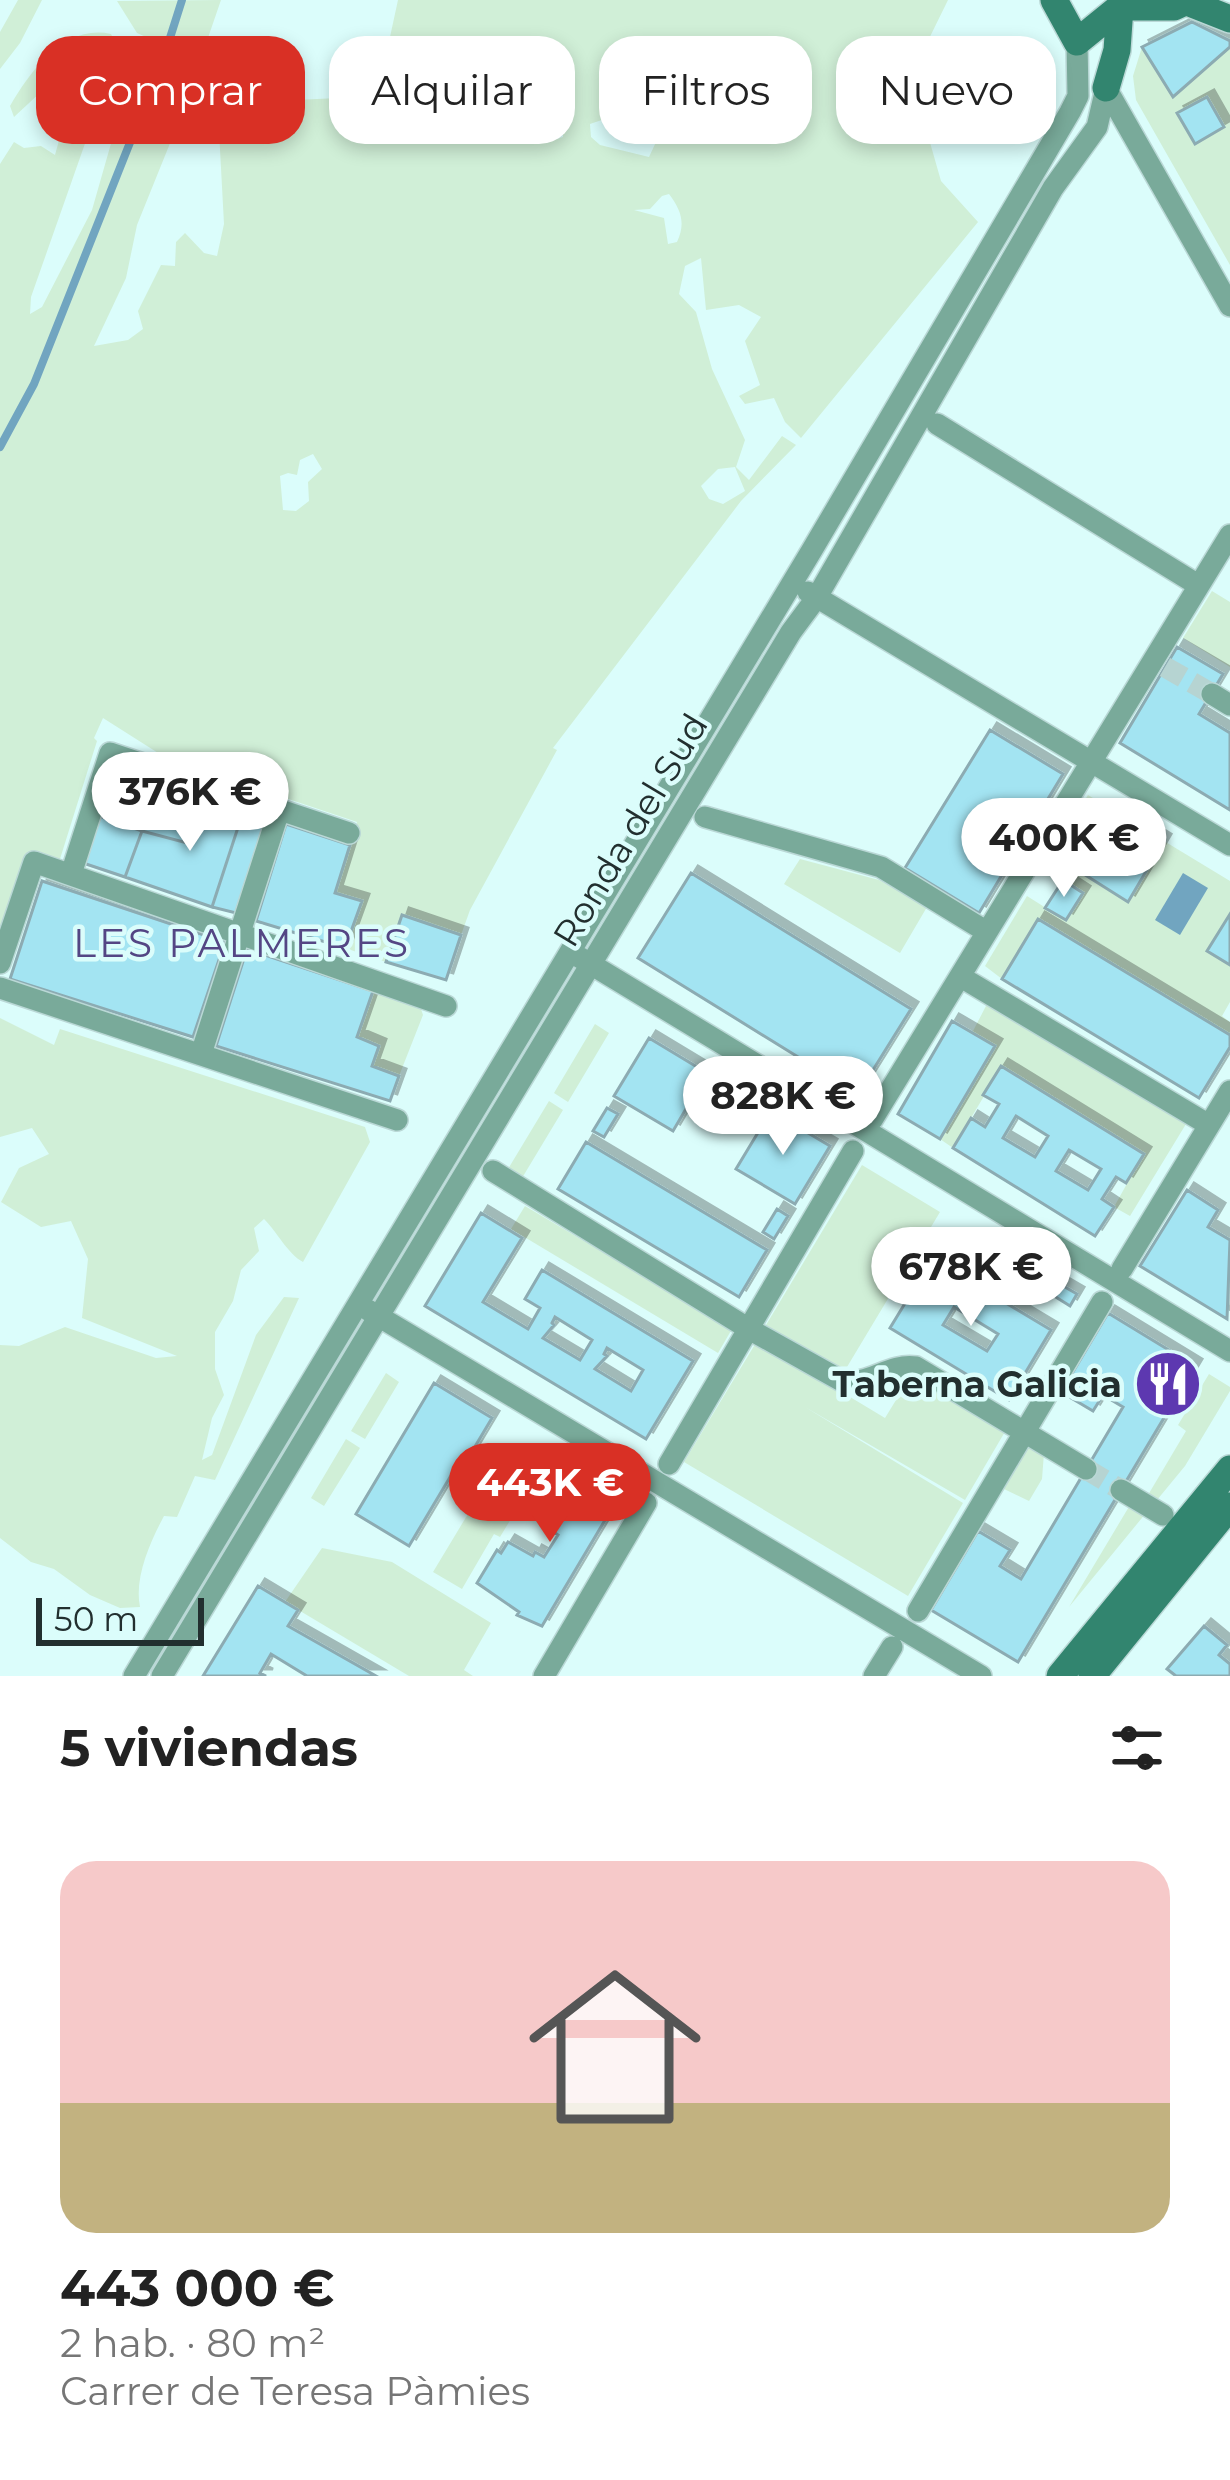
<!DOCTYPE html>
<html lang="es">
<meta charset="utf-8">
<style>
body{margin:0;font-family:Montserrat,sans-serif;background:#f2f2f2;color:#222;height:100vh;display:flex;flex-direction:column;font-size:45px;white-space:nowrap}
*{box-sizing:border-box;margin:0}
p{font-size:39px;color:#767676}
.icon{flex:none;width:66px;height:66px;fill:none;stroke:currentColor;stroke-width:2;stroke-linecap:round;stroke-linejoin:round}
.map{position:relative;height:1676px;overflow:hidden}
.details{display:flex;flex-direction:column;background:#fff;flex:1}
.details>*{flex:none}
.hud{position:absolute;left:36px;top:36px;width:1158px;height:108px;display:flex;gap:24px}
.scale{position:absolute;left:36px;bottom:30px;width:168px;box-sizing:border-box;padding-left:12px;border:6px solid #222f2f;border-top:0;font-size:33px;line-height:42px;white-space:nowrap;color:#222f2f;-webkit-text-stroke:9px #dbfdfb;paint-order:stroke}
.price{position:absolute;translate:-50% -102px;padding:0 27px;border-radius:42px;background:#fff;color:#222;font-size:39px;line-height:78px;filter:drop-shadow(0 3px 6px #0008)}
.price::after{content:'';position:absolute;left:50%;top:72px;width:36px;height:27px;margin-left:-18px;background:inherit;clip-path:polygon(0 0,100% 0,50% 100%)}
.price.active{background:#d93025;color:#fff}
ul{padding:0;list-style:none}
li{display:grid;align-content:center;gap:24px;height:636px;padding:0 60px}
li span{display:grid;place-items:center;height:372px;border-radius:36px;color:#555}
li>.icon{margin-inline-start:auto}
span .icon{width:216px;height:216px;fill:#fffc;stroke-width:1}
li b{font-size:51px}
h2{display:flex;justify-content:space-between;align-items:center;height:144px;padding:0 60px;font-size:51px}
.tag{padding:0 42px;border-radius:36px;background:#fff;box-shadow:0 6px 18px #0003;font-size:42px;line-height:108px}
.tag.active{background:#d93025;color:#fff}
.map>svg:first-child{display:block}
.green{fill:#d0efd7;fill-rule:evenodd}
.water{fill:#71a5c0}
.lines{fill:none;stroke-linecap:round;stroke-linejoin:round}
.stream{stroke:#71a5c0;stroke-width:8}
.building{fill:#a3e4f2;stroke:#8cabb2;stroke-width:3;fill-rule:evenodd;filter:url(#shadow)}
.street-tunnel{stroke:#b6d4d2;stroke-width:21;stroke-dasharray:21 10;stroke-linecap:butt}
.street-casing{stroke:#bad8d6;stroke-width:24}
.secondary-casing{stroke:#bad8d6;stroke-width:30}
.street{stroke:#79aa9a;stroke-width:21}
.secondary{stroke:#32856f;stroke-width:27}
.labels{text-anchor:middle;dominant-baseline:central;stroke-width:9;stroke-linejoin:round;paint-order:stroke}
.street-label{font-size:36px;fill:#222f2f;stroke:#dbfdfb}
.poi-label{font-size:36px;font-weight:bold;fill:#222f2f;stroke:#dbfdfb;text-anchor:end}
.neighbourhood-label{font-size:39px;letter-spacing:3px;fill:#544684;stroke:#dbfdfb}
</style>
<div class="map">
<svg width="1230" height="1676" viewBox="0 0 1230 1676">
<defs>
<filter id="shadow"><feDropShadow dx="7" dy="-7" stdDeviation="0" flood-color="#0004"/></filter>
</defs>
<rect width="100%" height="100%" fill="#dbfdfb"/>
<path class="green" d="M 18,0 L 42,0 L 20,43 L 0,69 L 0,32 Z
M 221,0 L 200,61 L 137,33 L 117,1 Z
M 398,0 L 948,0 L 921,55 L 921,111 L 941,181 L 978,222 L 801,438 L 785,422 L 774,398 L 745,404 L 739,396 L 760,385 L 745,341 L 761,317 L 739,305 L 706,310 L 701,258 L 685,266 L 679,294 L 696,312 L 712,369 L 745,440 L 736,467 L 749,480 L 782,436 L 796,445 L 741,501 L 553,748 L 557,750 L 470,910 L 461,935 L 402,915 L 386,962 L 345,948 L 361,902 L 335,893 L 357,822 L 166,758 L 103,718 L 94,738 L 97,741 L 60,859 L 38,852 L 0,970 L 0,164 L 14,142 L 24,148 L 41,146 L 55,155 L 66,115 L 95,49 L 72,63 L 14,117 L 10,106 C 31,70 65,24 111,34 L 120,52 L 140,53 L 196,79 L 137,225 L 126,278 L 94,346 L 128,340 L 143,329 L 138,311 L 161,265 L 175,266 L 176,242 L 185,233 L 204,253 L 217,256 L 224,224 L 219,131 L 243,119 L 253,102 L 338,98 L 357,111 L 378,107 L 392,84 L 385,60 ZM 530,58 C 555,73 564,109 563,137 L 550,141 C 532,121 529,97 513,75 L 516,65 ZM 113,64 L 132,70 L 92,210 L 42,307 L 30,314 L 31,297 ZM 629,102 C 645,114 643,128 656,142 L 649,157 L 600,145 L 591,137 L 590,124 L 622,113 ZM 669,194 C 681,210 686,223 677,242 L 668,244 L 664,218 L 634,210 L 650,209 L 662,196 ZM 313,454 L 322,469 L 308,482 L 309,501 L 296,511 L 283,510 L 280,476 L 288,473 L 297,475 L 300,460 ZM 735,467 L 745,491 L 723,504 L 709,499 L 701,486 L 718,469 Z
M 1192,22 L 1230,41 L 1230,265 L 1136,100 L 1133,76 L 1142,47 Z
M 1212,591 L 1230,602 L 1230,667 L 1183,638 Z
M 1088,795 L 1108,807 L 1072,866 L 1128,901 L 1164,841 L 1230,881 L 1230,914 L 1208,950 L 1230,965 L 1230,1002 L 1222,1016 L 1230,1022 L 1230,1035 L 1039,920 L 1002,979 L 985,966 L 1027,896 L 1065,920 L 1083,893 L 1042,869 Z
M 800,859 L 879,880 L 927,907 L 900,953 L 784,884 Z
M 373,991 L 421,1009 L 423,1015 L 399,1076 L 372,1066 L 357,1037 Z
M 987,1004 L 1186,1124 L 1130,1216 L 1114,1207 L 1144,1153 L 1002,1066 L 953,1148 L 940,1139 L 995,1047 L 972,1033 Z
M 0,1018 L 54,1045 L 60,1029 L 365,1127 L 370,1142 L 303,1262 C 288,1254 277,1232 264,1219 L 254,1228 L 259,1251 L 241,1270 L 233,1301 L 215,1332 L 215,1369 L 224,1395 L 212,1418 L 202,1460 L 212,1455 L 256,1335 L 284,1297 L 299,1298 L 215,1480 L 195,1476 L 177,1517 L 164,1516 C 150,1542 134,1578 140,1607 L 120,1608 L 90,1595 L 54,1569 L 31,1562 L 0,1538 L 0,1345 L 19,1346 L 65,1327 L 156,1358 L 177,1356 L 82,1318 L 88,1259 L 71,1221 L 41,1227 L 1,1202 L 19,1168 L 49,1154 L 32,1128 L 0,1137 Z
M 595,1024 L 609,1033 L 568,1102 L 554,1093 Z
M 549,1101 L 563,1110 L 522,1178 L 508,1169 Z
M 862,1165 L 940,1212 L 844,1372 L 766,1325 Z
M 525,1206 L 732,1329 L 718,1353 L 511,1229 Z
M 757,1341 L 885,1418 L 912,1374 L 1006,1430 L 965,1500 L 805,1407 L 963,1503 L 908,1596 L 684,1462 Z
M 386,1373 L 399,1382 L 365,1439 L 351,1431 Z
M 1209,1374 L 1230,1387 L 1230,1391 L 1185,1466 L 1157,1500 L 1148,1495 L 1186,1431 L 1178,1425 Z
M 346,1439 L 360,1448 L 324,1506 L 311,1498 Z
M 536,1444 L 551,1453 L 500,1537 L 494,1534 L 462,1589 L 433,1572 L 486,1484 L 501,1493 L 523,1457 L 527,1459 Z
M 1030,1445 L 1044,1453 L 1042,1479 L 1029,1501 L 1004,1489 Z
M 1130,1505 L 1146,1513 L 1069,1607 Z
M 322,1548 L 392,1562 L 491,1623 L 464,1670 L 473,1676 L 409,1676 L 285,1602 Z"/>
<path class="water" d="M 1183,873 L 1208,888 L 1180,935 L 1155,920 Z"/>
<g class="lines">
<path class="stream" d="M 169,41 L 182,0
M 0,447 L 34,384 L 162,62"/>
</g>
<path class="building" d="M 1192,22 L 1230,41 L 1230,47 L 1173,97 L 1142,47 Z
M 1207,97 L 1224,127 L 1195,144 L 1177,113 Z
M 1177,647 L 1223,674 L 1199,714 L 1230,733 L 1230,810 L 1120,743 Z
M 990,730 L 1063,774 L 979,913 L 905,868 Z
M 116,767 L 157,781 L 142,831 L 99,816 Z
M 157,781 L 201,795 L 187,843 L 142,831 Z
M 201,795 L 244,809 L 212,907 L 125,877 L 142,831 L 187,843 Z
M 1108,807 L 1164,841 L 1128,902 L 1071,866 Z
M 244,809 L 267,816 L 236,913 L 212,907 Z
M 99,816 L 142,831 L 125,877 L 83,863 Z
M 286,824 L 350,845 L 335,893 L 362,901 L 345,948 L 256,921 Z
M 691,873 L 911,1009 L 858,1094 L 638,958 Z
M 1063,880 L 1083,893 L 1066,920 L 1045,908 Z
M 42,881 L 225,942 L 193,1037 L 10,979 Z
M 1230,914 L 1230,965 L 1207,951 Z
M 402,915 L 461,935 L 446,980 L 386,962 Z
M 1038,919 L 1230,1035 L 1230,1047 L 1199,1098 L 1002,979 Z
M 247,949 L 373,991 L 357,1037 L 379,1046 L 372,1066 L 399,1076 L 390,1101 L 216,1046 Z
M 952,1021 L 995,1046 L 940,1139 L 898,1114 Z
M 649,1038 L 707,1073 L 673,1131 L 614,1096 Z
M 1001,1066 L 1144,1154 L 1126,1183 L 1116,1177 L 1102,1199 L 1114,1207 L 1095,1236 L 953,1148 L 971,1118 L 985,1127 L 999,1104 L 983,1095 ZM 1016,1116 L 1048,1136 L 1035,1157 L 1003,1138 ZM 1069,1150 L 1101,1169 L 1088,1190 L 1056,1171 Z
M 607,1108 L 618,1114 L 604,1137 L 593,1131 Z
M 771,1111 L 830,1146 L 795,1204 L 736,1169 Z
M 586,1142 L 767,1250 L 739,1297 L 558,1189 Z
M 1187,1190 L 1218,1210 L 1208,1227 L 1230,1240 L 1227,1319 L 1140,1266 Z
M 777,1209 L 788,1216 L 774,1239 L 763,1232 Z
M 481,1213 L 522,1238 L 483,1302 L 528,1329 L 540,1308 L 525,1299 L 542,1270 L 693,1361 L 646,1439 L 425,1306 ZM 555,1317 L 592,1340 L 580,1360 L 543,1338 L 554,1325 L 552,1323 ZM 607,1348 L 643,1370 L 631,1391 L 595,1369 L 607,1356 L 604,1354 Z
M 932,1259 L 1051,1330 L 1009,1400 L 890,1328 ZM 954,1307 L 998,1334 L 987,1351 L 943,1325 Z
M 1058,1283 L 1077,1294 L 1070,1306 L 1051,1294 Z
M 1108,1313 L 1195,1366 L 1018,1662 L 931,1610 L 978,1531 L 1010,1550 L 1000,1566 L 1021,1579 L 1123,1407 L 1103,1395 L 1093,1411 L 1061,1392 Z
M 434,1383 L 492,1418 L 464,1465 L 459,1462 L 409,1546 L 356,1514 Z
M 549,1463 L 594,1487 L 596,1484 L 617,1500 L 542,1626 L 517,1615 L 519,1612 L 477,1583 L 497,1550 L 501,1553 L 508,1542 L 533,1556 L 535,1552 L 544,1557 L 558,1535 L 549,1529 L 551,1525 L 527,1510 L 534,1499 L 529,1496 Z
M 258,1586 L 298,1610 L 288,1626 L 376,1676 L 307,1676 L 271,1654 L 260,1673 L 266,1676 L 203,1676 Z
M 1204,1626 L 1227,1645 L 1219,1655 L 1230,1664 L 1230,1676 L 1176,1676 L 1167,1669 Z"/>
<g class="lines">
<path class="street-tunnel" d="M 1165,667 L 1212,694
M 1086,1469 L 1121,1490"/>
<defs>
<path id="street" d="M 1106,88 L 1230,306
M 937,424 L 1198,585
M 808,592 L 1230,845
M 1212,694 L 1230,705
M 705,817 L 881,867 L 987,932
M 71,874 L 110,753 L 349,833
M 579,957 L 1230,1351
M 0,963 L 34,862 L 446,1006
M 961,977 L 1209,1125
M 0,988 L 397,1120
M 201,1054 L 279,811
M 872,1120 L 1230,535
M 493,1171 L 749,1329 L 842,1381 C 870,1386 888,1363 916,1367 L 1086,1469
M 1122,1269 L 1230,1091
M 368,1310 L 981,1676
M 669,1464 L 853,1151
M 1121,1490 L 1163,1515
M 918,1611 L 1102,1302
M 134,1676 L 812,550 L 1070,112 L 1078,96 L 1077,42
M 162,1676 L 791,632 L 817,597 L 1053,188 L 1097,127 L 1106,88
M 544,1676 L 646,1503
M 874,1676 L 892,1647"/>
<path id="secondary" d="M 1054,0 L 1077,42
M 1187,2 L 1230,19
M 1077,42 L 1120,7 L 1174,7 L 1189,0
M 1106,88 L 1117,50 L 1120,7
M 1060,1676 L 1230,1469
M 1092,1676 L 1230,1506"/>
</defs>
<use href="#street" class="street-casing"/>
<use href="#secondary" class="secondary-casing"/>
<use href="#street" class="street"/>
<use href="#secondary" class="secondary"/>
</g>
<defs>
<symbol id="restaurant-disc" viewBox="-11 -11 22 22"><circle r="9.5" fill="#5d38b0" stroke="#dbfdfb"/><path d="M-5-6h1v4h1v-4h1v4h1v-4h1v5L-1.5 .5V6h-2V.5L-5-1ZM5-6V6H3V1.5H1.5Q1.5-4 5-6Z" fill="#fff"/></symbol>
</defs>
<g fill-rule="evenodd">
<use href="#restaurant-disc" x="1130" y="1346" width="76" height="76"/>
</g>
<g class="labels">
<g class="street-label">
<text transform="translate(630 830) rotate(-59)">Ronda del Sud</text>
</g>
<g class="poi-label">
<text x="1122" y="1384">Taberna Galicia</text>
</g>
<g class="neighbourhood-label">
<text x="242" y="943">LES PALMERES</text>
</g>
</g>
</svg>
<div class="scale">50 m</div>
<b class="price" style="left:190px;top:854px">376K €</b>
<b class="price" style="left:1064px;top:900px">400K €</b>
<b class="price" style="left:783px;top:1158px">828K €</b>
<b class="price" style="left:971px;top:1329px">678K €</b>
<b class="price active" style="left:550px;top:1545px">443K €</b>
<div class="hud">
<a class="tag active">Comprar</a>
<a class="tag">Alquilar</a>
<a class="tag">Filtros</a>
<a class="tag">Nuevo</a>
</div>
</div>
<section class="details">
<h2>5 viviendas<svg class="icon" aria-label="filters" viewBox="0 0 24 24"><path d="M4 7h16M4 17h16"/><circle cx="9" cy="7" r="2"/><circle cx="15" cy="17" r="2"/></svg></h2>
<ul>
<li><span style="background:linear-gradient(#f6c9c9 65%,#c2b280 0)"><svg class="icon" aria-label="home" viewBox="0 0 24 24"><path d="M3 11l9-7 9 7M6 9v11h12V9"/></svg></span><div><b>443 000 €</b><p>2 hab. · 80 m²</p><p>Carrer de Teresa Pàmies</p></div></li>
</ul>
</section>
